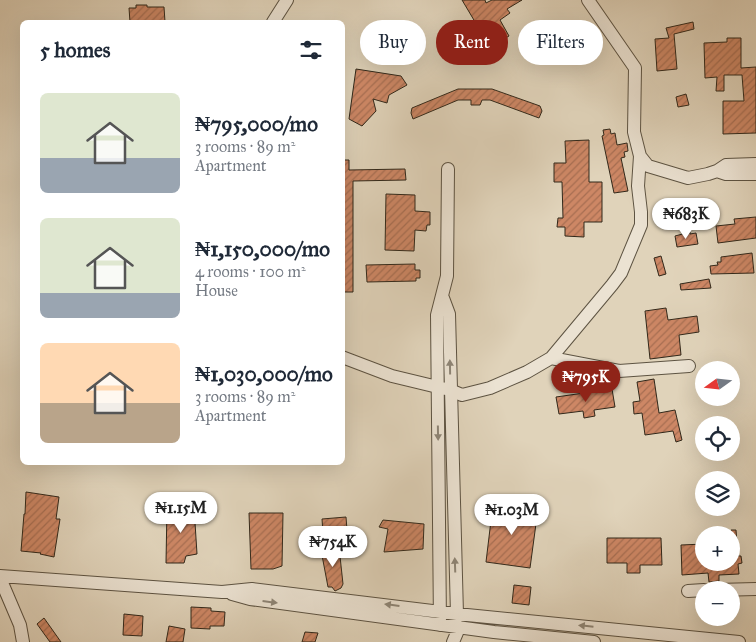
<!DOCTYPE html>
<meta charset="utf-8">
<style>
body{margin:0;font-family:"IM FELL Great Primer",serif;background:#f2f2f3;color:#1f2937;height:100vh;display:flex;flex-direction:column;font-size:19px;white-space:nowrap}
*{box-sizing:border-box;margin:0}
p{font-size:16px;color:#747a83}
.icon{flex:none;width:28px;height:28px;fill:none;stroke:currentColor;stroke-width:2;stroke-linecap:round;stroke-linejoin:round}
.map{position:relative;flex:1;overflow:hidden}
.sheet{position:absolute;left:20px;top:20px;width:325px;height:445px;display:flex;flex-direction:column;background:#fff;border-radius:8px;box-shadow:0 5px 20px #0002}
.sheet>*{flex:none}
.guide{position:absolute;left:360px;top:20px;width:320px;height:45px;display:flex;gap:10px}
.needle{width:32px;rotate:255deg}
.fabs{position:absolute;left:695px;top:361px;display:grid;gap:10px}
.fabs a{display:grid;place-items:center;width:45px;height:45px;border-radius:50%;background:#fff;box-shadow:0 5px 20px #0002;font-size:25px}
.price{position:absolute;translate:-50% -42px;padding:0 11px;border-radius:18px;background:#fff;color:#222;font-size:16px;line-height:32px;filter:drop-shadow(0 1px 2px #0008)}
.price::after{content:'';position:absolute;left:50%;top:30px;width:15px;height:11px;margin-left:-8px;background:inherit;clip-path:polygon(0 0,100% 0,50% 100%)}
.price.on{background:#8f2418;color:#fff}
ul{padding:0;list-style:none}
li{display:flex;align-items:center;gap:15px;height:125px;padding:0 20px}
li span{display:grid;place-items:center;flex:none;width:140px;height:100px;border-radius:8px;color:#555}
li>.icon{margin-inline-start:auto}
span .icon{width:60px;height:60px;fill:#fffc;stroke-width:1}
li b{font-size:21px}
h2{display:flex;justify-content:space-between;align-items:center;height:60px;padding:0 20px;font-size:21px}
.chip{padding:0 18px;border-radius:22px;background:#fff;box-shadow:0 5px 20px #0002;font-size:18px;line-height:45px}
.chip.on{background:#8f2418;color:#fff}
.map>svg:first-child{display:block}
.building{fill:url(#building-hatch);stroke:#31281a}
.lines{fill:none;stroke-linecap:round;stroke-linejoin:round}
.minor-casing{stroke:#5d5342;stroke-width:14}
.minor{stroke:#ebe2d2;stroke-width:12}
.oneway{fill:#8e8576}
</style>
<div class="map">
<svg width="756" height="642" viewBox="0 0 756 642">
<defs>
<pattern id="building-hatch" width="6" height="6" patternUnits="userSpaceOnUse" patternTransform="scale(1.25)"><rect width="6" height="6" fill="#cd8765"/><path d="M-1 1l2-2M0 6l6-6M5 7l2-2" fill="none" stroke="#a76e52"/></pattern>
</defs>
<rect width="100%" height="100%" fill="#e0d3ba"/>
<filter id="stains"><feTurbulence type="fractalNoise" baseFrequency=".004" numOctaves="4"/><feColorMatrix values="0 0 0 0 .2 0 0 0 0 .09 0 0 0 0 .02 0 0 0 .5 -.17"/></filter>
<radialGradient id="worn" r=".72"><stop offset=".6" stop-color="#630" stop-opacity="0"/><stop offset="1" stop-color="#630" stop-opacity=".3"/></radialGradient>
<path class="building" d="M 462,0 L 485,0 L 486,3 L 492,0 L 522,0 L 507,9 L 510,13 L 500,20 L 509,36 L 490,47 Z
M 136,5 L 147,5 L 147,7 L 164,7 L 165,22 L 130,22 L 129,8 L 136,8 Z
M 693,22 L 694,29 L 674,34 L 677,69 L 657,71 L 655,39 L 669,38 L 666,28 Z
M 727,38 L 741,38 L 741,68 L 756,67 L 756,133 L 723,134 L 723,101 L 744,101 L 742,75 L 724,75 L 724,91 L 716,91 L 717,77 L 705,78 L 704,43 L 727,42 Z
M 356,69 L 401,76 L 407,85 L 389,95 L 387,103 L 373,99 L 376,111 L 362,126 L 349,119 Z
M 458,89 L 492,89 L 540,106 L 542,111 L 539,118 L 490,100 L 482,100 L 480,105 L 471,105 L 471,100 L 458,100 L 413,119 L 411,113 L 412,108 Z
M 686,94 L 689,105 L 678,107 L 676,97 Z
M 610,129 L 611,134 L 615,133 L 617,145 L 627,143 L 628,151 L 624,152 L 625,157 L 621,158 L 628,191 L 614,193 L 602,136 L 604,135 L 603,130 Z
M 589,140 L 589,182 L 602,182 L 602,222 L 584,222 L 584,237 L 565,236 L 565,227 L 557,227 L 558,218 L 563,218 L 562,182 L 554,182 L 554,163 L 566,163 L 565,141 Z
M 342,160 L 349,160 L 349,170 L 405,169 L 406,180 L 353,181 L 353,292 L 342,292 Z
M 386,194 L 415,195 L 415,211 L 430,212 L 430,225 L 427,225 L 426,231 L 415,230 L 414,251 L 385,250 Z
M 756,217 L 756,238 L 718,243 L 716,226 L 735,224 L 734,219 Z
M 690,232 L 690,234 L 696,233 L 698,244 L 677,247 L 675,236 Z
M 752,253 L 754,273 L 711,274 L 710,266 L 718,265 L 717,262 L 721,262 L 721,257 Z
M 661,256 L 666,274 L 659,276 L 654,258 Z
M 415,264 L 415,270 L 420,270 L 420,278 L 416,278 L 416,281 L 367,282 L 366,265 Z
M 709,279 L 711,288 L 681,290 L 680,284 Z
M 666,308 L 668,320 L 697,316 L 699,332 L 679,335 L 681,355 L 650,359 L 645,311 Z
M 654,379 L 659,413 L 675,410 L 682,440 L 676,442 L 673,431 L 645,435 L 642,413 L 634,414 L 633,402 L 640,401 L 637,382 Z
M 612,389 L 615,407 L 594,410 L 595,416 L 584,418 L 583,411 L 559,414 L 556,397 Z
M 26,492 L 59,497 L 56,519 L 60,519 L 54,557 L 40,554 L 41,553 L 21,551 L 24,514 L 25,514 Z
M 493,504 L 538,509 L 530,568 L 486,562 Z
M 167,507 L 194,507 L 197,554 L 186,556 L 184,563 L 166,563 Z
M 249,513 L 283,513 L 282,566 L 273,569 L 251,569 Z
M 346,517 L 347,530 L 323,533 L 322,519 Z
M 383,520 L 424,524 L 423,549 L 384,552 L 388,529 L 379,527 Z
M 731,530 L 736,530 L 738,556 L 741,556 L 742,563 L 738,564 L 739,574 L 719,575 L 719,581 L 709,582 L 708,573 L 682,575 L 681,545 L 704,544 L 704,562 L 731,562 Z
M 607,538 L 661,538 L 662,565 L 640,565 L 640,573 L 627,573 L 627,563 L 607,563 Z
M 339,547 L 343,584 L 341,588 L 335,591 L 332,587 L 328,587 L 321,550 Z
M 514,585 L 531,587 L 529,605 L 512,603 Z
M 191,607 L 211,608 L 211,611 L 225,612 L 224,626 L 210,626 L 210,629 L 191,628 Z
M 124,614 L 143,616 L 142,636 L 123,635 Z
M 44,618 L 61,642 L 50,642 L 37,624 Z
M 169,626 L 185,629 L 183,642 L 166,642 Z
M 305,632 L 318,633 L 315,642 L 302,642 Z"/>
<g class="lines">
<defs>
<path id="minor" d="M 588,0 L 635,68 L 634,132 L 640,156 L 648,166 L 688,178 L 708,174 L 717,171 L 726,165 L 756,164
M 273,22 L 287,0
M 717,171 L 726,174 L 756,174
M 443,298 L 449,314 L 457,614 L 455,622
M 342,357 L 392,376 L 450,390 L 462,395 L 490,388 L 527,372 L 551,358 L 612,285 L 621,273 L 641,225 L 641,212 L 638,186 L 640,156
M 551,358 L 619,371 L 689,366
M 0,576 L 222,592 L 252,589 L 457,614 L 739,642
M 0,578 L 20,625 L 23,642
M 717,590 L 756,589
M 688,591 L 704,590
M 232,594 L 250,599 L 494,632 L 594,642
M 440,625 L 437,315 L 447,276 L 448,169
M 453,642 L 459,628"/>
</defs>
<use href="#minor" class="minor-casing"/>
<use href="#minor" class="minor"/>
</g>
<defs><path id="oneway-solid" d="M-6-.8H1V-3.2L6.5 0L1 3.2V.8H-6Z" transform="scale(1.25)"/></defs>
<g class="oneway">
<use href="#oneway-solid" transform="translate(450 367) rotate(-91)"/>
<use href="#oneway-solid" transform="translate(438 433) rotate(89)"/>
<use href="#oneway-solid" transform="translate(455 565) rotate(-92)"/>
<use href="#oneway-solid" transform="translate(270 602) rotate(7)"/>
<use href="#oneway-solid" transform="translate(392 605) rotate(-173)"/>
<use href="#oneway-solid" transform="translate(586 626) rotate(-174)"/>
</g>
<rect width="100%" height="100%" filter="url(#stains)"/>
<rect width="100%" height="100%" fill="url(#worn)"/>
</svg>
<div class="fabs">
<a><svg class="needle" viewBox="-14 -14 28 28"><path d="M0-13l5 13h-10z" fill="#e53935"/><path d="M0 13l5-13h-10z" fill="#747a83"/></svg></a>
<a><svg class="icon" aria-label="locate" viewBox="0 0 24 24"><circle cx="12" cy="12" r="6"/><path d="M12 2v4M12 18v4M2 12h4M18 12h4"/></svg></a>
<a><svg class="icon" aria-label="layers" viewBox="0 0 24 24"><path d="M12 4l9 5-9 5-9-5zM3 14l9 5 9-5"/></svg></a>
<a>+</a>
<a>−</a>
</div>
<b class="price" style="left:686px;top:240px">₦683K</b>
<b class="price on" style="left:586px;top:403px">₦795K</b>
<b class="price" style="left:181px;top:534px">₦1.15M</b>
<b class="price" style="left:512px;top:536px">₦1.03M</b>
<b class="price" style="left:333px;top:568px">₦754K</b>
<div class="guide">
<a class="chip">Buy</a>
<a class="chip on">Rent</a>
<a class="chip">Filters</a>
</div>
<section class="sheet">
<h2>5 homes<svg class="icon" aria-label="filters" viewBox="0 0 24 24"><path d="M4 7h16M4 17h16"/><circle cx="9" cy="7" r="2"/><circle cx="15" cy="17" r="2"/></svg></h2>
<ul>
<li><span style="background:linear-gradient(#dfe7d0 65%,#9aa5b1 0)"><svg class="icon" aria-label="home" viewBox="0 0 24 24"><path d="M3 11l9-7 9 7M6 9v11h12V9"/></svg></span><div><b>₦795,000/mo</b><p>3 rooms · 89 m²</p><p>Apartment</p></div></li>
<li><span style="background:linear-gradient(#dfe7d0 75%,#9aa5b1 0)"><svg class="icon" aria-label="home" viewBox="0 0 24 24"><path d="M3 11l9-7 9 7M6 9v11h12V9"/></svg></span><div><b>₦1,150,000/mo</b><p>4 rooms · 100 m²</p><p>House</p></div></li>
<li><span style="background:linear-gradient(#ffd9b3 60%,#b9a48a 0)"><svg class="icon" aria-label="home" viewBox="0 0 24 24"><path d="M3 11l9-7 9 7M6 9v11h12V9"/></svg></span><div><b>₦1,030,000/mo</b><p>3 rooms · 89 m²</p><p>Apartment</p></div></li>
</ul>
</section>
</div>
